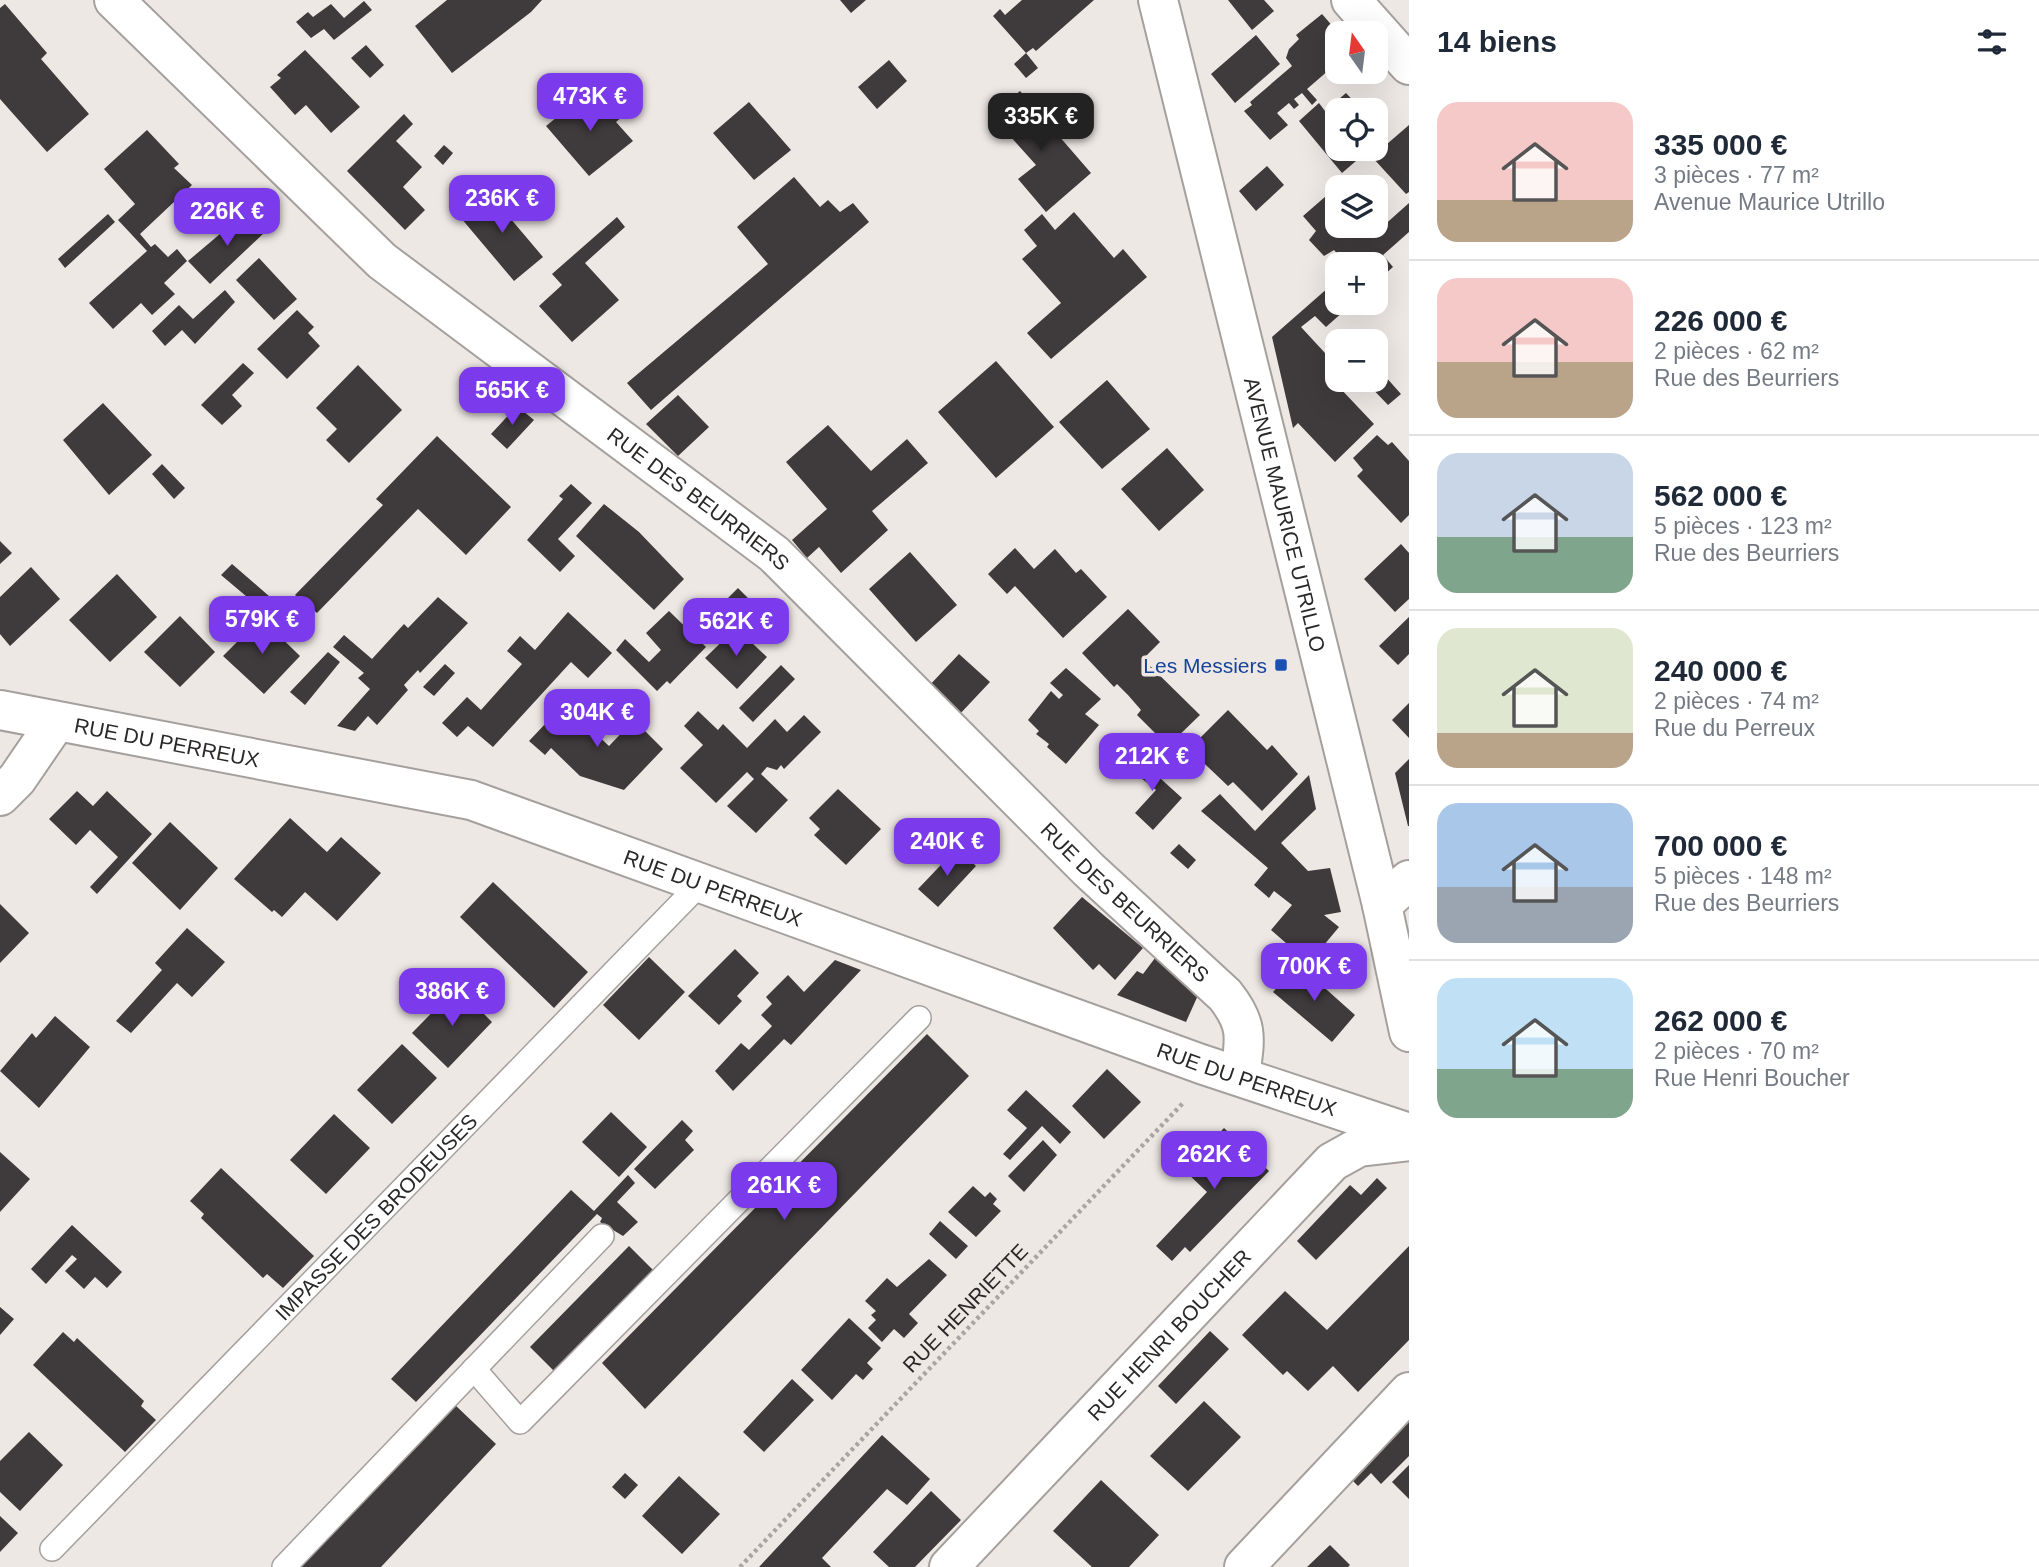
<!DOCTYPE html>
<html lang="fr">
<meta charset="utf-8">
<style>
body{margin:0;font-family:Arial,sans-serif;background:#f2f2f3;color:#1f2937;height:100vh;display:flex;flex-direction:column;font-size:26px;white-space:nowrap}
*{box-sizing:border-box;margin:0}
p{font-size:23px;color:#747a83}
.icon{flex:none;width:38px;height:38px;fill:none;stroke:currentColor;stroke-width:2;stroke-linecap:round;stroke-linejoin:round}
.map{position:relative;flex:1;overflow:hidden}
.sheet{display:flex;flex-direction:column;background:#fff;width:630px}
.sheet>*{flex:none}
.needle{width:46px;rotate:346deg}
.fabs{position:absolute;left:1325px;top:21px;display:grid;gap:14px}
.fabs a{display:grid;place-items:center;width:63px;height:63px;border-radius:14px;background:#fff;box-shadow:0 7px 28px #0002;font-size:35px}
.price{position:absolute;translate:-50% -60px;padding:0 16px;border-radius:14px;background:#7c3aed;color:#fff;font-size:23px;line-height:46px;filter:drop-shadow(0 2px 4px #0008)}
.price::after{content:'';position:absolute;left:50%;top:42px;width:21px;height:16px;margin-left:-10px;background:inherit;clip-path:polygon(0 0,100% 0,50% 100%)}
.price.current{background:#222;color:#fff}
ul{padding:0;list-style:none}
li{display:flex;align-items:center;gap:21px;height:175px;padding:0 28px}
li+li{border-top:2px solid #e0e1e3}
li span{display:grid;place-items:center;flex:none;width:196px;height:140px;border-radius:21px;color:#555}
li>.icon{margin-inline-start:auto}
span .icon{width:84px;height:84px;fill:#fffc;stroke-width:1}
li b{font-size:30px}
h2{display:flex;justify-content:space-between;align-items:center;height:84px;padding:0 28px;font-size:30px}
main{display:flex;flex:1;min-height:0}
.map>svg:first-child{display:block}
.building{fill:#3f3a3c}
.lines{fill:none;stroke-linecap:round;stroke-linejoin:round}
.service-casing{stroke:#a5a09d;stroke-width:26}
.minor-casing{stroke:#a5a09d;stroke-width:42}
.tertiary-casing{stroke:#a5a09d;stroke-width:42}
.path{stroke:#aaa5a3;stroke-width:4.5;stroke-dasharray:3.5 3.5;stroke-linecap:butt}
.service{stroke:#fff;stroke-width:23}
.minor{stroke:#fff;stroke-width:38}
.tertiary{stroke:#fff;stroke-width:38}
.transit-dot{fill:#1a4fb4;stroke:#eee8e5;stroke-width:2.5}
.labels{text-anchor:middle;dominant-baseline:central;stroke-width:7;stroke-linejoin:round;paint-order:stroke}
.street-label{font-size:21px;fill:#2b2928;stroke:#eee8e5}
.transit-label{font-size:21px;fill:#164399;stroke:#eee8e5;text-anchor:end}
</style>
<main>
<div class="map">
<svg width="1409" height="1567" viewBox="0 0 1409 1567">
<rect width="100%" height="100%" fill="#eee8e5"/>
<path class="building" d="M 447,0 L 542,0 L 531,12 L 452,73 L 415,26 Z
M 840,0 L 866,0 L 851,13 Z
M 1022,0 L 1094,0 L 1036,51 L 1033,48 L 1026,53 L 993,16 L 1000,9 L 1005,15 Z
M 1228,0 L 1264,0 L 1274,11 L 1252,30 Z
M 364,1 L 372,10 L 334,40 L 324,29 L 311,38 L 296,22 L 308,12 L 313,17 L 331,4 L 344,18 Z
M 5,4 L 47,53 L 41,59 L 89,114 L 47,152 L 0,99 L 0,8 Z
M 1322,14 L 1335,29 L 1340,26 L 1346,33 L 1337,33 L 1337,63 L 1307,89 L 1317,100 L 1312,105 L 1302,93 L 1294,99 L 1299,105 L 1294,109 L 1289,103 L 1277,113 L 1288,125 L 1270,140 L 1244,111 L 1252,105 L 1250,102 L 1292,66 L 1286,58 L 1289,49 L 1299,39 L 1296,35 Z
M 1256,35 L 1280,64 L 1235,103 L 1211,74 Z
M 366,45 L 384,65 L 370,78 L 351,58 Z
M 305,50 L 360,107 L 331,133 L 306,105 L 295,115 L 270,87 L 281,78 L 277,75 Z
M 1026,53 L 1038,68 L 1026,78 L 1014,64 Z
M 889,60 L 907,81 L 877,109 L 858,87 Z
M 589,91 L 605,109 L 613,104 L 623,116 L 616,122 L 633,141 L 589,176 L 546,126 Z
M 1020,91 L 1091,173 L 1046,212 L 1018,179 L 1036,165 L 992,116 Z
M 1346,93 L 1362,110 L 1337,110 L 1337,149 L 1370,149 L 1342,173 L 1299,121 L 1319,103 L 1325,111 Z
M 749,102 L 791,150 L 754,180 L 713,133 Z
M 404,114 L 413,124 L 396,141 L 422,167 L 403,187 L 425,210 L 405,230 L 347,171 Z
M 1376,125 L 1386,136 L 1376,144 Z
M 1409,125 L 1409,192 L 1406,194 L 1372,157 Z
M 147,130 L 179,164 L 174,168 L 192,185 L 140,234 L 151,247 L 155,244 L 168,257 L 177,249 L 187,261 L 164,283 L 175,294 L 152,315 L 141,303 L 113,329 L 89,303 L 147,251 L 118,220 L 135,204 L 104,169 Z
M 444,145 L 453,153 L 443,165 L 434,156 Z
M 1267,166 L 1284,185 L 1256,211 L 1239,191 Z
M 794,177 L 820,207 L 828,200 L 840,212 L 853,203 L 869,222 L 651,410 L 627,383 L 768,264 L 737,227 Z
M 1341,183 L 1345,187 L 1337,187 L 1337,226 L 1376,226 L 1376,223 L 1381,228 L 1409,203 L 1409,232 L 1383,255 L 1393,267 L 1376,282 L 1376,264 L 1346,264 L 1334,250 L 1324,256 L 1309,240 L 1316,231 L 1303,216 Z
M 495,190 L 515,212 L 510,218 L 543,257 L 514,281 L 461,218 Z
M 246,212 L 265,232 L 210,284 L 188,261 Z
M 1074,212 L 1114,258 L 1123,249 L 1147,277 L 1051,359 L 1027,333 L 1061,303 L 1022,259 L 1037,246 L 1024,230 L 1042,214 L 1055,230 Z
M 108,214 L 115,222 L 65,268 L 58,259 Z
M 617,217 L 625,227 L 585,263 L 619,300 L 572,342 L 539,306 L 562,285 L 552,274 Z
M 259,258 L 297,299 L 274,320 L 236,280 Z
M 1337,280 L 1337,303 L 1353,303 L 1326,327 L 1315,316 L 1301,327 L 1337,366 L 1337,380 L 1344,380 L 1338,386 L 1374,424 L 1335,462 L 1298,423 L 1293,428 L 1272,337 Z
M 1376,286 L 1388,299 L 1375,311 L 1368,303 L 1376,303 Z
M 225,290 L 235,302 L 195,344 L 182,330 L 165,346 L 152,331 L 179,305 L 193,319 Z
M 297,310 L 314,327 L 308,333 L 320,346 L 287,379 L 257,349 Z
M 996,361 L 1054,427 L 996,478 L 938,412 Z
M 243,363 L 254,373 L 232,395 L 242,406 L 222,425 L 201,405 Z
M 358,365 L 402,410 L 349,463 L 326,440 L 337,429 L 316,408 Z
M 1376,366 L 1401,394 L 1388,405 L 1364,380 L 1376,380 Z
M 1107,380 L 1150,429 L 1102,469 L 1059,422 Z
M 678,395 L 709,427 L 678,456 L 646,424 Z
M 103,403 L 152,455 L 109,495 L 63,440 Z
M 517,406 L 534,420 L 507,449 L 491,434 Z
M 828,425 L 871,471 L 907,439 L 928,463 L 872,511 L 888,530 L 841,573 L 819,547 L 807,558 L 792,540 L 827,509 L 786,462 Z
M 1377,435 L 1388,445 L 1392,442 L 1409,461 L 1409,515 L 1401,523 L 1357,476 L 1363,470 L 1353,458 Z
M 437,436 L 511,507 L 466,555 L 418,509 L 317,613 L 295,595 L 383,505 L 376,499 Z
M 1167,448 L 1204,490 L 1159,531 L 1121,489 Z
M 162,464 L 185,488 L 174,499 L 152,474 Z
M 571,484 L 592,503 L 558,539 L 575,556 L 560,572 L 527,540 L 563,499 L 559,496 Z
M 604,504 L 639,532 L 684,579 L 654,610 L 576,536 Z
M 0,541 L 12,553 L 0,564 Z
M 1401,544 L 1409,553 L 1409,599 L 1395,612 L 1364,579 Z
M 1015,548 L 1034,569 L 1055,549 L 1076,573 L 1081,569 L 1107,597 L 1063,638 L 1015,586 L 1007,594 L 988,574 Z
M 910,552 L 957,605 L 916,642 L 869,589 Z
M 232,564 L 277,603 L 266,613 L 221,575 Z
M 31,567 L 60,599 L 10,646 L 0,634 L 0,597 Z
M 117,574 L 157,617 L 110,662 L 69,620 Z
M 738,588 L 752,602 L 716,638 L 702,624 Z
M 438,597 L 468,623 L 420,673 L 418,670 L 404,685 L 408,690 L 377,725 L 368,716 L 355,731 L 337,726 L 370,689 L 358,678 L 364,673 L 333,647 L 344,635 L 372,659 L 404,624 L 408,628 Z
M 1128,609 L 1160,642 L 1143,659 L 1200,715 L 1168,746 L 1137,715 L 1141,710 L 1128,695 L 1117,684 L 1114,687 L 1082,653 Z
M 669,611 L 706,647 L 670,684 L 667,681 L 657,691 L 616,650 L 625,639 L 649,662 L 661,650 L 646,633 Z
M 568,612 L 612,653 L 588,678 L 571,662 L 493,747 L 468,726 L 457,737 L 442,723 L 467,697 L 481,710 L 522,664 L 507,651 L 520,636 L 535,650 Z
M 180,616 L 215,652 L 180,687 L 144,652 Z
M 1409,617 L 1409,654 L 1398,665 L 1379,646 Z
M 261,618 L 300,656 L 264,694 L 223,656 Z
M 736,628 L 767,657 L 737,689 L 705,658 Z
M 328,652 L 340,662 L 305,705 L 290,692 Z
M 959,654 L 990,682 L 958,716 L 927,688 Z
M 445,664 L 455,673 L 434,696 L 423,687 Z
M 781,665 L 795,679 L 753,722 L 739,708 Z
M 1066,668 L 1101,699 L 1085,714 L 1099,725 L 1066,764 L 1047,747 L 1049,744 L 1036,734 L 1039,731 L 1028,720 L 1051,691 L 1059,699 L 1063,695 L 1050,683 Z
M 1409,703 L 1409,738 L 1392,720 Z
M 564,704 L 609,746 L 634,720 L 663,749 L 624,790 L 580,776 L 551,748 L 545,755 L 529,741 Z
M 1228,710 L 1267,750 L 1272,745 L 1298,774 L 1262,811 L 1233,782 L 1228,786 L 1189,749 Z
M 698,711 L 718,730 L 723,724 L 747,748 L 775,719 L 787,732 L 804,715 L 821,732 L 784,769 L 781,765 L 777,770 L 767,767 L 761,774 L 788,800 L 756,833 L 727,806 L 754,779 L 747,772 L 716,803 L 680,768 L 703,745 L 684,726 Z
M 1129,750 L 1182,798 L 1153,830 L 1135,813 L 1156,790 L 1120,761 Z
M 1409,759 L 1409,826 L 1408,826 L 1395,773 Z
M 1309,775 L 1316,809 L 1281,843 L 1308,871 L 1330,868 L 1341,912 L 1324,915 L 1339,927 L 1309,963 L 1271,930 L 1292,905 L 1274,891 L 1269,898 L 1254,885 L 1268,868 L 1201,811 L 1220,794 L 1255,831 Z
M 838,789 L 881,829 L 846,865 L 814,835 L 820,829 L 809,818 Z
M 77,791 L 93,806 L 107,791 L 152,834 L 97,894 L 90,887 L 118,857 L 90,830 L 76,845 L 49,819 Z
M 290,818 L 327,852 L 341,837 L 381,873 L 337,921 L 305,892 L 282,917 L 274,910 L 272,912 L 234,879 Z
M 170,822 L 218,868 L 180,910 L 132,863 Z
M 1179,844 L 1196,860 L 1188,869 L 1170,853 Z
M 957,848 L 976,866 L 938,907 L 918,889 Z
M 493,882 L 588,972 L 554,1008 L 460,917 Z
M 1082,897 L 1143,948 L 1115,980 L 1099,964 L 1093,970 L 1053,928 Z
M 0,904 L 29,933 L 0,963 Z
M 187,928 L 225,962 L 192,997 L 177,983 L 131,1033 L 116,1021 L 162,970 L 155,963 Z
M 735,949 L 759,973 L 737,996 L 742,1001 L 719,1025 L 688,996 Z
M 649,957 L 685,992 L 639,1040 L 603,1005 Z
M 1155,958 L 1199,993 L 1186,1022 L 1117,995 L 1137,971 L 1143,974 Z
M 835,960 L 861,970 L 791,1045 L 784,1039 L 733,1091 L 715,1071 L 741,1043 L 749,1050 L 772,1026 L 761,1015 L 772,1004 L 766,997 L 788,975 L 804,992 Z
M 1298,964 L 1355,1015 L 1332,1042 L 1273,992 Z
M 457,987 L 492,1022 L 448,1068 L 412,1033 Z
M 55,1016 L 90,1047 L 39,1108 L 0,1071 L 32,1033 L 36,1038 Z
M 927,1034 L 969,1076 L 645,1409 L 602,1363 Z
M 402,1044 L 437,1078 L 392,1124 L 357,1090 Z
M 1107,1069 L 1141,1102 L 1104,1139 L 1072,1106 Z
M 1026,1090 L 1071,1132 L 1060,1144 L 1042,1126 L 1010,1160 L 1003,1154 L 1027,1128 L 1007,1110 Z
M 611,1112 L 647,1147 L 619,1177 L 582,1142 Z
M 334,1114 L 370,1148 L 326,1194 L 290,1160 Z
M 682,1120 L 693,1131 L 685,1140 L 694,1150 L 655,1189 L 634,1169 Z
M 1224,1128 L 1269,1171 L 1190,1252 L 1185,1247 L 1172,1261 L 1156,1246 L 1207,1192 L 1184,1170 Z
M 1043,1140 L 1057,1155 L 1024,1192 L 1008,1176 Z
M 0,1152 L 30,1179 L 0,1212 Z
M 221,1168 L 314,1256 L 283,1288 L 267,1274 L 263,1278 L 201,1218 L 204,1214 L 190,1201 Z
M 628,1175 L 635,1183 L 617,1202 L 638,1222 L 623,1236 L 600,1222 L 602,1218 L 597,1214 L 416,1402 L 391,1379 L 571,1190 L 594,1211 Z
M 1377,1178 L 1387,1188 L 1316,1260 L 1297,1241 L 1350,1185 L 1361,1195 Z
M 973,1186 L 985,1197 L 990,1192 L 997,1199 L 993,1204 L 1001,1211 L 976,1237 L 948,1212 Z
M 940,1221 L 968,1246 L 956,1259 L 929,1234 Z
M 72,1225 L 122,1272 L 107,1288 L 95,1277 L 84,1289 L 65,1271 L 77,1259 L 72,1255 L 46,1284 L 31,1269 Z
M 629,1246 L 656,1273 L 557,1374 L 530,1347 Z
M 1409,1246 L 1409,1340 L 1358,1392 L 1333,1366 L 1308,1391 L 1287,1371 L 1283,1375 L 1242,1335 L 1285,1291 L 1327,1330 Z
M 929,1259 L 947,1275 L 909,1314 L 918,1323 L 904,1338 L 894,1329 L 882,1342 L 868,1328 L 876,1320 L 871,1315 L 876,1311 L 865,1301 L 887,1278 L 897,1287 Z
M 0,1307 L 14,1319 L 0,1335 Z
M 849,1318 L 881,1348 L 867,1363 L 873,1369 L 863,1380 L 856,1374 L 832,1400 L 801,1370 Z
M 1210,1331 L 1229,1349 L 1176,1404 L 1158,1386 Z
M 63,1332 L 74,1342 L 77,1338 L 144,1401 L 141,1406 L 156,1420 L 125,1452 L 33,1365 Z
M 792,1379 L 814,1400 L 764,1452 L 743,1432 Z
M 1204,1401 L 1241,1437 L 1188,1491 L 1150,1456 Z
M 454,1404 L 496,1444 L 381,1567 L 301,1567 Z
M 1409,1421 L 1409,1456 L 1381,1484 L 1371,1473 L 1358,1486 L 1350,1478 Z
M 29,1432 L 63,1465 L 20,1511 L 0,1492 L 0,1461 Z
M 882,1435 L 930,1479 L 907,1505 L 887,1489 L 822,1558 L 831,1567 L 759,1567 Z
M 1409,1465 L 1409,1499 L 1392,1482 Z
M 625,1473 L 638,1485 L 625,1499 L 612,1487 Z
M 679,1476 L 720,1514 L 682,1554 L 642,1516 Z
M 1101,1480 L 1159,1535 L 1129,1567 L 1092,1567 L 1053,1531 Z
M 931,1491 L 961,1520 L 915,1567 L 889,1567 L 873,1552 Z
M 0,1516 L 18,1533 L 0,1552 Z
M 1330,1545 L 1350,1565 L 1348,1567 L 1307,1567 Z"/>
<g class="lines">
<defs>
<g id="service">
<path d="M 474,1369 L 520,1422 L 919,1018"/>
<path id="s1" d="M 52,1549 L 699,885"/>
<path d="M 284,1567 L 602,1236"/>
</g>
<g id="minor">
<path id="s2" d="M 114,0 L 382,261 L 774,554 L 1089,870 L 1225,995 C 1249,1025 1245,1039 1240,1076"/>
<path d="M 1351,0 L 1409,65"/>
<path id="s3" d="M 0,710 L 471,800 L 1201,1064 L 1409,1133"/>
<path d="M 0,796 L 17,779 L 56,722"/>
<path d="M 1382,905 L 1409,880"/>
<path id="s4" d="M 949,1567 L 1332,1162 L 1359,1147 L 1409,1141"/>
<path d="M 1244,1567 L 1409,1392"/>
</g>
<g id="tertiary">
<path id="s5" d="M 1158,0 L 1382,905 L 1409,1032"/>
</g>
</defs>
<use href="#service" class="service-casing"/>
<use href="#minor" class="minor-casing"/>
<use href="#tertiary" class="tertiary-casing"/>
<path class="path" d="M 740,1567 L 1184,1102"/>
<use href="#service" class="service"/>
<use href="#minor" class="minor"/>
<use href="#tertiary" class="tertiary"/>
</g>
<rect class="transit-dot" x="1274" y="658" width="14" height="14" rx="3.5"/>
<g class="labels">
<g class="street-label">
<text stroke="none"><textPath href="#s2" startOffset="770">RUE DES BEURRIERS</textPath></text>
<text stroke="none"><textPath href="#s5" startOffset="530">AVENUE MAURICE UTRILLO</textPath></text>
<text stroke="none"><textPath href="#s3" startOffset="170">RUE DU PERREUX</textPath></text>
<text stroke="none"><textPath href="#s3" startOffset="737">RUE DU PERREUX</textPath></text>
<text stroke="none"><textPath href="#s2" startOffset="1358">RUE DES BEURRIERS</textPath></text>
<text stroke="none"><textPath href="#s3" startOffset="1304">RUE DU PERREUX</textPath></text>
<text stroke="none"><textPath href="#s1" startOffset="464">IMPASSE DES BRODEUSES</textPath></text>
<text transform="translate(965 1308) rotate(-46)">RUE HENRIETTE</text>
<text stroke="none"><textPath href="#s4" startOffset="320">RUE HENRI BOUCHER</textPath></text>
</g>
<g class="transit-label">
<text x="1267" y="665">Les Messiers</text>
</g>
</g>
</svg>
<div class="fabs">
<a><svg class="needle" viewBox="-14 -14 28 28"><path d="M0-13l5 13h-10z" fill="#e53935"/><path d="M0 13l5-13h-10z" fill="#747a83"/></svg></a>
<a><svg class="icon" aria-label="locate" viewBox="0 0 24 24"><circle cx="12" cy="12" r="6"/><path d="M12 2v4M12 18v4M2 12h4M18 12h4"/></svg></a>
<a><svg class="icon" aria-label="layers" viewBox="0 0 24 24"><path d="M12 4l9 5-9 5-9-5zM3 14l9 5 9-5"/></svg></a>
<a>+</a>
<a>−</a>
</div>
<b class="price" style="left:590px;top:133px">473K €</b>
<b class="price current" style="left:1041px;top:153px">335K €</b>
<b class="price" style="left:502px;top:235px">236K €</b>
<b class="price" style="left:227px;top:248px">226K €</b>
<b class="price" style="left:512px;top:427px">565K €</b>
<b class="price" style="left:262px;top:656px">579K €</b>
<b class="price" style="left:736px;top:658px">562K €</b>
<b class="price" style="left:597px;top:749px">304K €</b>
<b class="price" style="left:1152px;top:793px">212K €</b>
<b class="price" style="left:947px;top:878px">240K €</b>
<b class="price" style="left:1314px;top:1003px">700K €</b>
<b class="price" style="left:452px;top:1028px">386K €</b>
<b class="price" style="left:1214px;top:1191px">262K €</b>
<b class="price" style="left:784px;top:1222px">261K €</b>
</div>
<section class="sheet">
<h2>14 biens<svg class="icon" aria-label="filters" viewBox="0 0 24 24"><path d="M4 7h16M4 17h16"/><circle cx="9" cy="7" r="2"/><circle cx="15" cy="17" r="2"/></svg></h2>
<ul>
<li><span style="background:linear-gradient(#f6c9c9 70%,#b9a48a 0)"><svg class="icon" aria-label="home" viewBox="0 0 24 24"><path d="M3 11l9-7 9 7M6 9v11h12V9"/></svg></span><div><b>335 000 €</b><p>3 pièces · 77 m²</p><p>Avenue Maurice Utrillo</p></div></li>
<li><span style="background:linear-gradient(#f6c9c9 60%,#b9a48a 0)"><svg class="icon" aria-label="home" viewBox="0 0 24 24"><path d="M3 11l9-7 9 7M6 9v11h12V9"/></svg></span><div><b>226 000 €</b><p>2 pièces · 62 m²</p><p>Rue des Beurriers</p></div></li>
<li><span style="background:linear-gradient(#c9d6e8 60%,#7fa58c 0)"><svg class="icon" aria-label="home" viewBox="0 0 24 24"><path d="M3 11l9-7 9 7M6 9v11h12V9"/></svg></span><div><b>562 000 €</b><p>5 pièces · 123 m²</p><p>Rue des Beurriers</p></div></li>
<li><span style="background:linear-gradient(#dfe7d0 75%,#b9a48a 0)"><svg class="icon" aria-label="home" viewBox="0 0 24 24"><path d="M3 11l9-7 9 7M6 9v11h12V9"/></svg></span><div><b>240 000 €</b><p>2 pièces · 74 m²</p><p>Rue du Perreux</p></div></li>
<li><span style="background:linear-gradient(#a9c7e8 60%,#9aa5b1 0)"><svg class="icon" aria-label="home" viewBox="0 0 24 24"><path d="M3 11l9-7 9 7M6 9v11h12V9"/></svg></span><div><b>700 000 €</b><p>5 pièces · 148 m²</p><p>Rue des Beurriers</p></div></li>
<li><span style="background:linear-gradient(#bfe0f5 65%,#7fa58c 0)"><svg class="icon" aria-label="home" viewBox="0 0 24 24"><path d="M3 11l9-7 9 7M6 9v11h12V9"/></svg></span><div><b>262 000 €</b><p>2 pièces · 70 m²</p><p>Rue Henri Boucher</p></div></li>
</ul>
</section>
</main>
